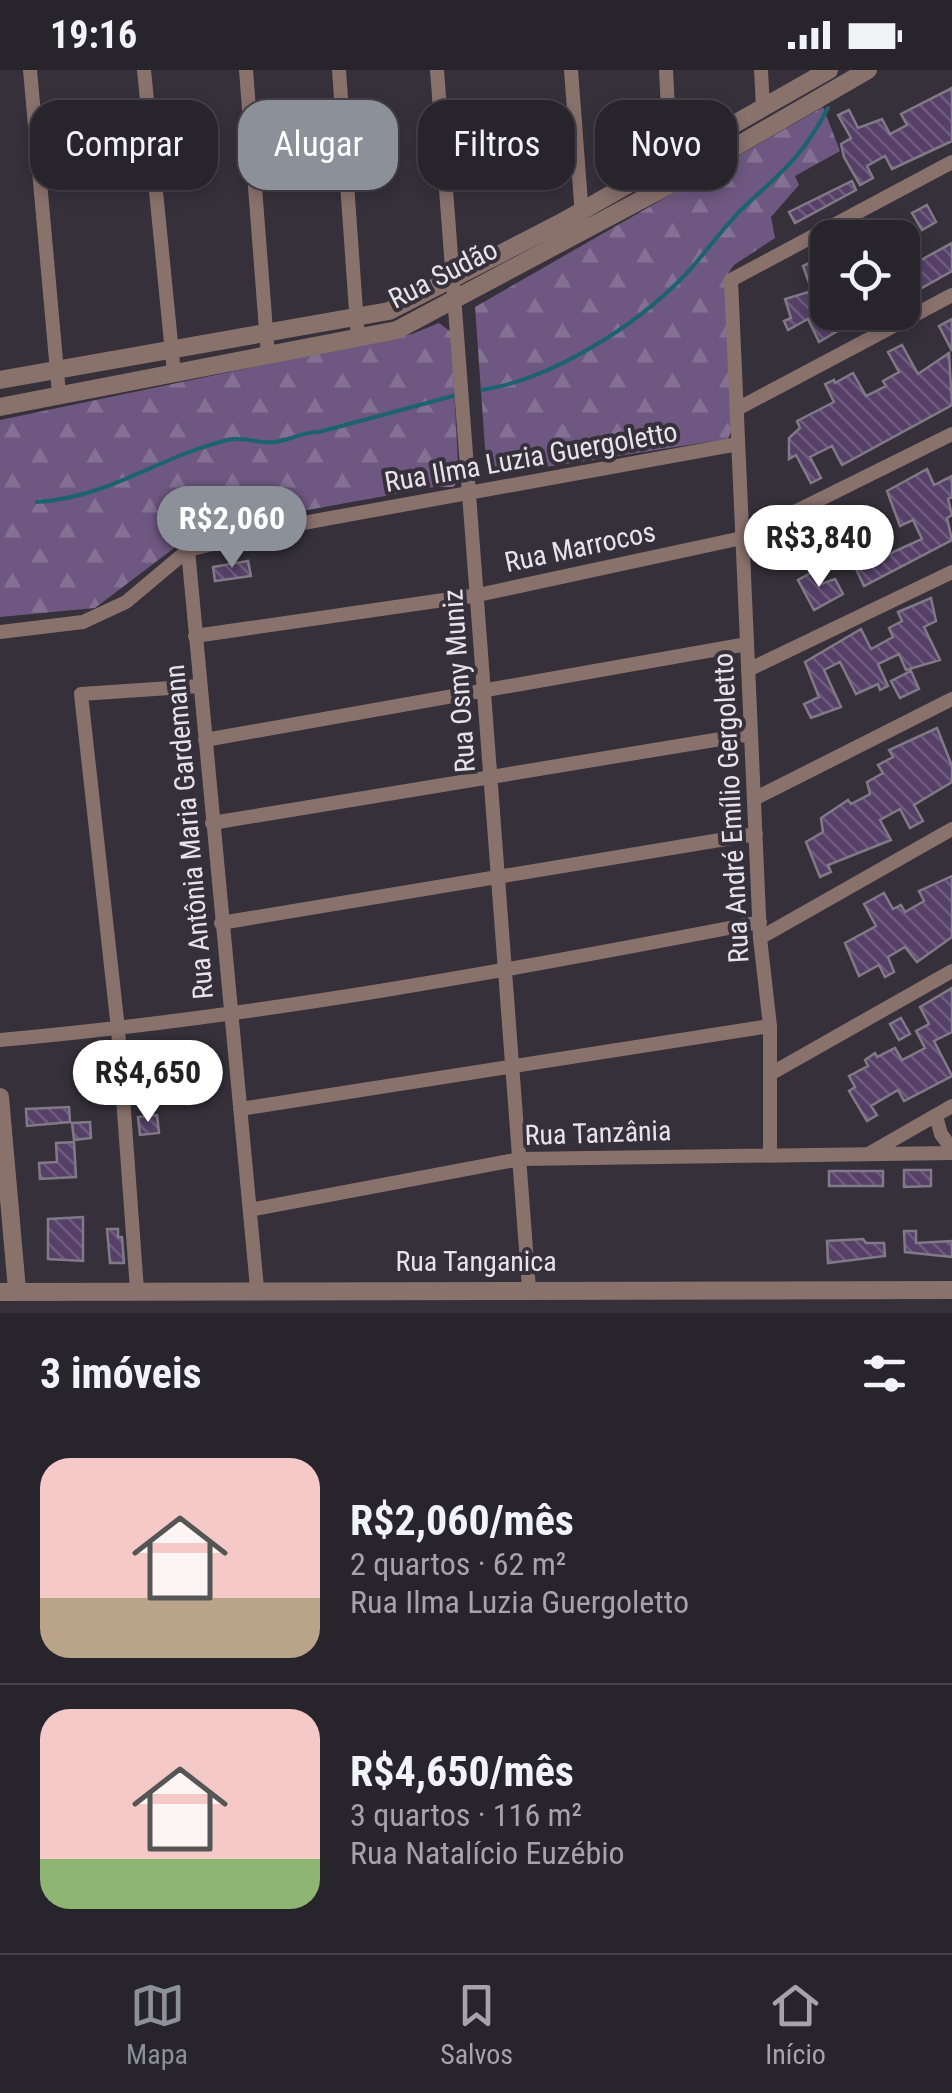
<!DOCTYPE html>
<html lang="pt">
<meta charset="utf-8">
<style>
body{margin:0;font-family:"Roboto Condensed",sans-serif;background:#302c34;color:#f1f3f6;height:100vh;display:flex;flex-direction:column;font-size:38px;white-space:nowrap}
*{box-sizing:border-box;margin:0}
p{font-size:32px;color:#a5a4a9}
.icon{flex:none;width:55px;height:55px;fill:none;stroke:currentColor;stroke-width:2;stroke-linecap:round;stroke-linejoin:round}
.map{position:relative;height:1243px;overflow:hidden}
.details{display:flex;flex-direction:column;background:#28242c;flex:1}
.details>*{flex:none}
.banner{position:absolute;left:30px;top:30px;width:892px;height:90px;display:flex;gap:20px}
.controls{position:absolute;left:810px;top:150px;display:grid;gap:20px}
.controls a{display:grid;place-items:center;width:110px;height:110px;border-radius:20px;background:#28242c;box-shadow:0 5px 15px #0003,0 0 0 2px #444148;font-size:50px}
.price{position:absolute;translate:-50% -85px;padding:0 22px;border-radius:35px;background:#fff;color:#222;font-size:32px;line-height:65px;filter:drop-shadow(0 2px 5px #0008)}
.price::after{content:'';position:absolute;left:50%;top:60px;width:30px;height:22px;margin-left:-15px;background:inherit;clip-path:polygon(0 0,100% 0,50% 100%)}
.price.active{background:#8c9099;color:#fff}
ul{padding:0;list-style:none}
li{display:flex;align-items:center;gap:30px;height:250px;padding:0 40px}
li+li{border-top:2px solid #444148}
li span{display:grid;place-items:center;flex:none;width:280px;height:200px;border-radius:30px;color:#555}
li>.icon{margin-inline-start:auto}
span .icon{width:120px;height:120px;fill:#fffc;stroke-width:1}
li b{font-size:42px}
h2{display:flex;justify-content:space-between;align-items:center;height:120px;padding:0 40px;font-size:42px}
.pill{padding:0 35px;border-radius:30px;background:#28242c;box-shadow:0 5px 15px #0003,0 0 0 2px #444148;font-size:35px;line-height:90px}
.pill.active{background:#8c9099;color:#fff}
.status{display:flex;justify-content:space-between;align-items:center;height:70px;padding:0 50px;background:#28242c;direction:ltr}
.status svg{height:28px;fill:currentColor}
.menu{display:flex;justify-content:space-around;align-items:center;height:140px;border-top:2px solid #444148;background:#28242c;font-size:28px;color:#a5a4a9}
.menu a{display:grid;justify-items:center;gap:5px}
.menu .active{color:#8c9099}
.map>svg:first-child{display:block}
.forest{fill:url(#forest-firs)}
.lines{fill:none;stroke-linecap:round;stroke-linejoin:round}
.stream{stroke:#1b636e;stroke-width:4}
.building{fill:url(#building-back-hatch);stroke:#807a86;stroke-width:2.5}
.minor{stroke:#89716c;stroke-width:14}
.tertiary{stroke:#89716c;stroke-width:18}
.labels{text-anchor:middle;dominant-baseline:central;stroke-width:8;stroke-linejoin:round;paint-order:stroke}
.street-label{font-size:28px;fill:#e6e3e9;stroke:#35303a}
</style>
<div class="status"><b>19:16</b><svg viewBox="0 0 49 12"><path d="M0 12V9h3v3zM5 12V6h3v6zM10 12V3h3v9zM15 12V0h3v12zM26 1h20v11H26zM47 4h2v5h-2z"/></svg></div>
<div class="map">
<svg width="952" height="1243" viewBox="0 0 952 1243">
<defs>
<pattern id="forest-firs" width="22" height="20" patternUnits="userSpaceOnUse" patternTransform="scale(2.5)"><rect width="22" height="20" fill="#6e5881"/><path d="M5 1l3.5 6h-7zM16 11l3.5 6h-7z" fill="#837093"/></pattern>
<pattern id="building-back-hatch" width="6" height="6" patternUnits="userSpaceOnUse" patternTransform="scale(2.5)"><rect width="6" height="6" fill="#564068"/><path d="M-1 5l2 2M0 0l6 6M5-1l2 2" fill="none" stroke="#6e5b7e"/></pattern>
</defs>
<rect width="100%" height="100%" fill="#35303a"/>
<path class="forest" d="M 823,37 L 840,81 L 795,106 L 799,115 L 771,147 L 775,168 L 734,195 L 727,205 L 732,359 L 728,369 L 487,406 L 475,237 Z
M 439,253 L 451,262 L 459,411 L 453,417 L 434,417 L 198,460 L 95,538 L 0,547 L 0,350 L 412,264 Z"/>
<g class="lines">
<path class="stream" d="M 482,320 C 552,309 636,256 685,205 C 706,183 723,157 745,136 C 784,100 802,87 828,38
M 37,432 C 112,427 159,386 228,370 C 244,366 259,374 274,372 C 291,371 299,362 319,362 L 453,326"/>
</g>
<path class="building" d="M 952,18 L 952,71 L 892,99 L 885,86 L 867,96 L 873,108 L 860,115 L 844,87 L 841,74 L 851,68 L 838,45 L 849,40 L 858,58 L 882,49 L 890,64 L 907,55 L 901,44 Z
M 852,111 L 856,120 L 795,153 L 789,142 Z
M 927,135 L 936,152 L 922,160 L 912,143 Z
M 902,163 L 919,191 L 952,173 L 952,201 L 902,229 L 902,209 L 911,204 L 902,189 Z
M 828,184 L 828,250 L 839,243 L 846,256 L 819,272 L 808,249 L 788,260 L 784,251 L 791,248 L 785,229 L 812,221 L 803,196 Z
M 952,249 L 952,281 L 939,256 Z
M 902,275 L 918,304 L 949,283 L 952,335 L 842,395 L 832,376 L 810,387 L 821,408 L 811,413 L 796,385 L 789,389 L 789,368 L 800,358 L 797,351 L 834,332 L 825,314 L 834,310 L 835,313 L 853,303 L 866,326 L 886,316 L 883,311 L 899,302 L 888,282 Z
M 927,399 L 934,415 L 952,406 L 952,427 L 948,429 L 952,445 L 947,448 L 952,470 L 864,516 L 856,499 L 922,469 L 913,450 L 900,456 L 887,421 Z
M 845,445 L 854,463 L 873,454 L 880,467 L 849,483 L 842,470 L 825,472 L 818,457 Z
M 248,491 L 251,506 L 215,511 L 213,497 Z
M 814,501 L 821,514 L 835,509 L 843,524 L 814,540 L 798,510 Z
M 931,528 L 936,551 L 924,557 L 940,590 L 906,600 L 899,584 L 878,594 L 888,616 L 880,620 L 878,614 L 856,624 L 840,592 L 824,600 L 841,637 L 811,648 L 804,634 L 819,627 L 805,592 L 861,559 L 871,579 L 893,567 L 889,558 L 902,551 L 898,542 Z
M 911,601 L 919,619 L 900,628 L 891,611 Z
M 937,658 L 952,696 L 952,712 L 914,735 L 923,751 L 910,758 L 900,739 L 880,750 L 891,770 L 828,795 L 831,802 L 820,807 L 806,772 L 823,762 L 821,748 L 848,730 L 851,734 L 870,724 L 867,712 L 883,703 L 878,695 L 893,687 L 889,680 Z
M 952,806 L 952,867 L 917,892 L 905,877 L 888,887 L 894,902 L 885,907 L 879,895 L 859,906 L 845,873 L 876,856 L 864,834 L 884,823 L 893,839 L 901,835 L 905,842 L 924,831 L 919,821 Z
M 952,918 L 952,962 L 934,971 L 952,1006 L 904,1031 L 898,1020 L 871,1036 L 877,1045 L 867,1051 L 849,1021 L 855,1017 L 849,1006 L 868,996 L 865,990 L 875,983 L 877,987 L 895,978 L 902,990 L 925,978 L 916,961 L 929,954 L 920,937 Z
M 901,948 L 910,964 L 899,970 L 890,954 Z
M 69,1037 L 70,1052 L 27,1056 L 26,1039 Z
M 157,1045 L 159,1063 L 140,1065 L 138,1047 Z
M 90,1052 L 91,1068 L 74,1070 L 72,1053 Z
M 74,1072 L 76,1107 L 40,1109 L 39,1093 L 57,1092 L 56,1073 Z
M 904,1100 L 931,1100 L 931,1116 L 904,1117 Z
M 829,1101 L 883,1101 L 883,1116 L 829,1116 Z
M 83,1147 L 83,1191 L 48,1189 L 48,1149 Z
M 107,1159 L 118,1159 L 118,1167 L 122,1167 L 124,1193 L 110,1193 Z
M 904,1161 L 916,1161 L 916,1173 L 952,1171 L 952,1187 L 905,1182 Z
M 863,1169 L 866,1173 L 884,1173 L 885,1186 L 828,1193 L 827,1171 Z"/>
<g class="lines">
<path class="minor" d="M 30,0 L 59,324
M 144,0 L 174,303
M 246,0 L 268,286
M 339,0 L 358,269
M 437,0 L 529,1219
M 571,0 L 582,146
M 666,0 L 671,99
M 761,0 L 763,38
M 737,339 L 952,225
M 188,480 L 257,1218
M 0,562 L 83,552 L 126,532 L 188,480 L 281,457 L 738,374
M 195,566 L 478,525 L 742,468 L 952,364
M 748,600 L 952,502
M 205,670 L 747,574
M 754,729 L 952,629
M 212,753 L 751,664
M 221,853 L 756,764
M 760,868 L 952,759
M 0,970 C 256,947 507,901 760,852
M 772,1003 L 952,901
M 240,1039 L 770,956
M 936,1046 L 941,1064 L 952,1079
M 870,1083 L 952,1036
M 770,1084 L 770,956 L 760,868 L 731,210 L 952,92
M 250,1140 L 520,1089 L 952,1083
M 137,1220 L 118,959 L 81,624 L 200,616"/>
<path class="tertiary" d="M 0,310 L 389,241 L 564,151 L 829,0
M 0,337 L 397,260 L 671,114 L 868,0
M 0,1027 L 17,1220
M 0,1222 L 952,1220"/>
</g>
<g class="labels">
<g class="street-label">
<text transform="translate(443 204) rotate(-27)">Rua Sudão</text>
<text transform="translate(531 387) rotate(-10)">Rua Ilma Luzia Guergoletto</text>
<text transform="translate(580 477) rotate(-12)">Rua Marrocos</text>
<text transform="translate(459 611) rotate(-94)">Rua Osmy Muniz</text>
<text transform="translate(731 738) rotate(-93)">Rua André Emílio Gergoletto</text>
<text transform="translate(189 762) rotate(-95)">Rua Antônia Maria Gardemann</text>
<text transform="translate(598 1063) rotate(-2)">Rua Tanzânia</text>
<text x="476" y="1191">Rua Tanganica</text>
</g>
</g>
</svg>
<div class="controls">
<a><svg class="icon" aria-label="locate" viewBox="0 0 24 24"><circle cx="12" cy="12" r="6"/><path d="M12 2v4M12 18v4M2 12h4M18 12h4"/></svg></a>
</div>
<b class="price active" style="left:232px;top:501px">R$2,060</b>
<b class="price" style="left:819px;top:520px">R$3,840</b>
<b class="price" style="left:148px;top:1055px">R$4,650</b>
<div class="banner">
<a class="pill">Comprar</a>
<a class="pill active">Alugar</a>
<a class="pill">Filtros</a>
<a class="pill">Novo</a>
</div>
</div>
<section class="details">
<h2>3 imóveis<svg class="icon" aria-label="filters" viewBox="0 0 24 24"><path d="M4 7h16M4 17h16"/><circle cx="9" cy="7" r="2"/><circle cx="15" cy="17" r="2"/></svg></h2>
<ul>
<li><span style="background:linear-gradient(#f6c9c9 70%,#b9a48a 0)"><svg class="icon" aria-label="home" viewBox="0 0 24 24"><path d="M3 11l9-7 9 7M6 9v11h12V9"/></svg></span><div><b>R$2,060/mês</b><p>2 quartos · 62 m²</p><p>Rua Ilma Luzia Guergoletto</p></div></li>
<li><span style="background:linear-gradient(#f6c9c9 75%,#8fb573 0)"><svg class="icon" aria-label="home" viewBox="0 0 24 24"><path d="M3 11l9-7 9 7M6 9v11h12V9"/></svg></span><div><b>R$4,650/mês</b><p>3 quartos · 116 m²</p><p>Rua Natalício Euzébio</p></div></li>
</ul>
</section>
<nav class="menu">
<a class="active"><svg class="icon" aria-label="map" viewBox="0 0 24 24"><path d="M3 6l6-2 6 2 6-2v14l-6 2-6-2-6 2zM9 4v14M15 6v14"/></svg>Mapa</a>
<a><svg class="icon" aria-label="saved" viewBox="0 0 24 24"><path d="M7 4h10v16l-5-4-5 4z"/></svg>Salvos</a>
<a><svg class="icon" aria-label="home" viewBox="0 0 24 24"><path d="M3 11l9-7 9 7M6 9v11h12V9"/></svg>Início</a>
</nav>
